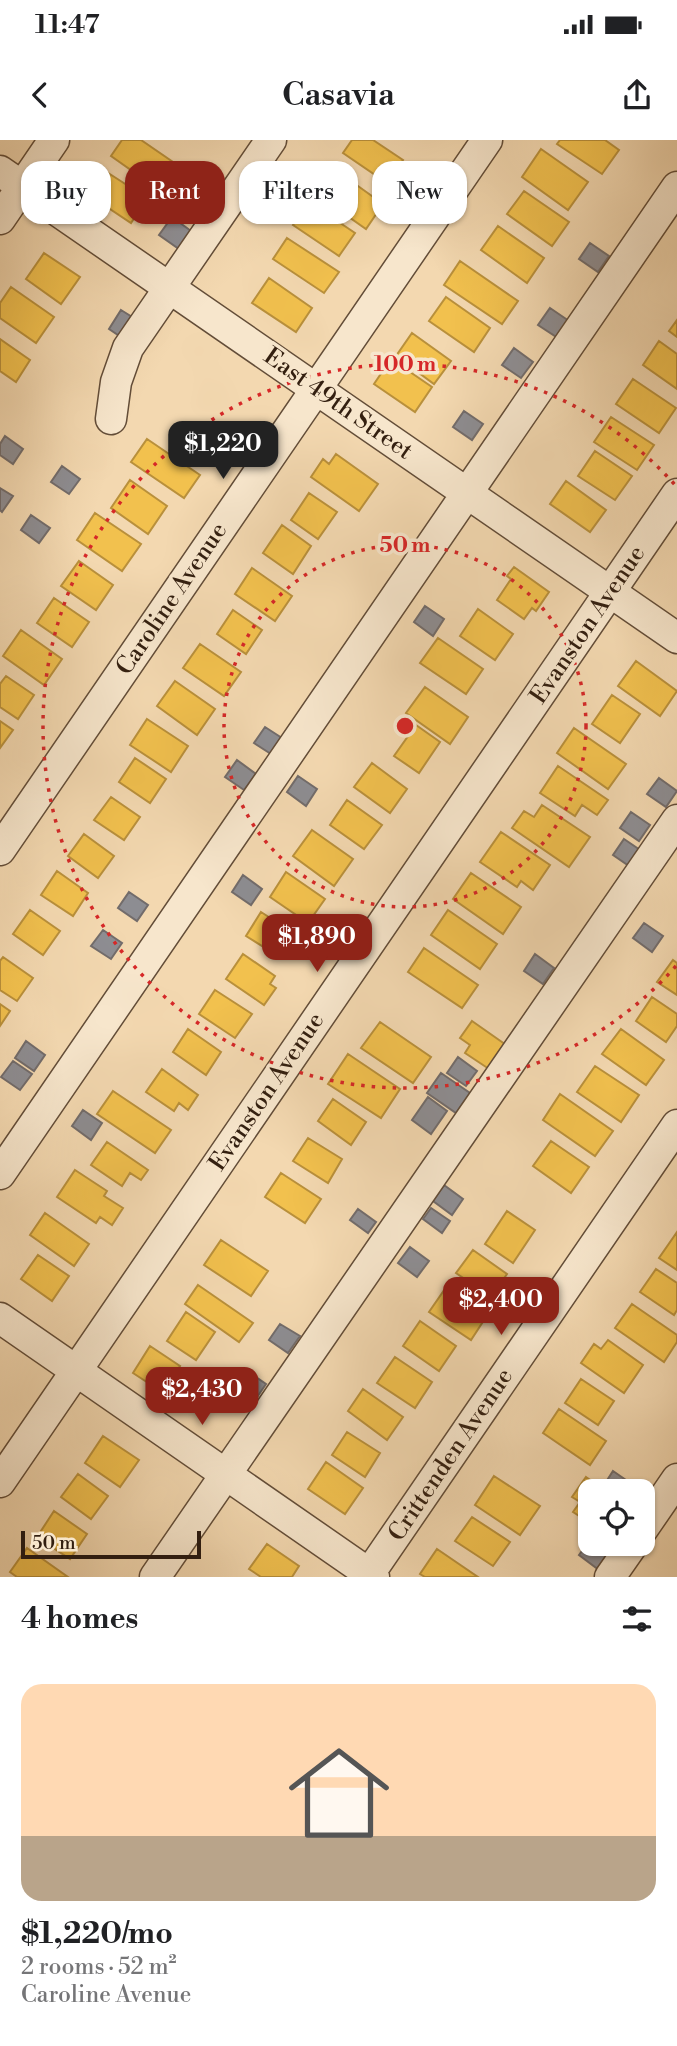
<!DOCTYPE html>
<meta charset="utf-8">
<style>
body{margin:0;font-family:"Libre Bodoni",serif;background:#f6f6f6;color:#202124;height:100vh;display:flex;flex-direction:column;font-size:26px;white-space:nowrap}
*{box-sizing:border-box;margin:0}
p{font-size:23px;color:#757577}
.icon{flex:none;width:38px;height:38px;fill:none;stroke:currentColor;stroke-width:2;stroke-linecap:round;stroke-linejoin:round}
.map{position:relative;height:1437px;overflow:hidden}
.details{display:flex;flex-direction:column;background:#fff;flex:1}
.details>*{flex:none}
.hud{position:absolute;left:21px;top:21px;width:635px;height:63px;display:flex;gap:14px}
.buttons{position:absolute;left:578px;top:1339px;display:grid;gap:14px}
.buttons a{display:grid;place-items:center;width:77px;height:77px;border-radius:14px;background:#fff;box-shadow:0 2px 5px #0004;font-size:35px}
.scale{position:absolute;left:21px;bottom:18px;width:180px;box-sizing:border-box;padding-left:7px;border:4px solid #331f10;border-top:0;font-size:19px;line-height:24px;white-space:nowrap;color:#331f10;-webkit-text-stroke:5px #f7e6cc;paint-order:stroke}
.price{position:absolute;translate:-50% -60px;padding:0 16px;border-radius:14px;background:#8f2418;color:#fff;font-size:23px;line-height:46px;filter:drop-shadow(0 2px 4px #0008)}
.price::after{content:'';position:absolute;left:50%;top:42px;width:21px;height:16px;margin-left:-10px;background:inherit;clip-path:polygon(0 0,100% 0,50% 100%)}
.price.on{background:#222;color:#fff}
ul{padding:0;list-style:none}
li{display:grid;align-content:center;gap:14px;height:371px;padding:0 21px}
li span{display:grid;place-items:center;height:217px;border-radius:21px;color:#555}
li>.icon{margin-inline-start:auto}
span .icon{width:126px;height:126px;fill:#fffc;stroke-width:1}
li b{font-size:30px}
h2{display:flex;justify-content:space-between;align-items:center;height:84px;padding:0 21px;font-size:30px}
.tag{padding:0 24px;border-radius:21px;background:#fff;box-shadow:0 2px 5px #0004;font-size:24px;line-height:63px}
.tag.on{background:#8f2418;color:#fff}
.status{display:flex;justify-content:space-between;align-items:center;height:49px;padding:0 35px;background:#fff;direction:ltr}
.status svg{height:19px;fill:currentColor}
header{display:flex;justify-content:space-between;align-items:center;height:91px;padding:0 21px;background:#fff;font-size:32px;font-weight:600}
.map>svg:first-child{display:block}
.homes{fill:#f2c14e;stroke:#b9903b;stroke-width:2}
.industry{fill:#8d8d92;stroke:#726c6b;stroke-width:2}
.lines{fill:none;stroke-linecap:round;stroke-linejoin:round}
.minor-casing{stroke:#634d38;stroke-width:33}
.minor{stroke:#f7e6cc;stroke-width:30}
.ring{fill:none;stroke:#d62828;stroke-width:3.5;stroke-dasharray:3.5 7}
.labels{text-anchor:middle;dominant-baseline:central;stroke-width:7;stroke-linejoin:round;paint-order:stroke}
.street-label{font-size:24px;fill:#331f10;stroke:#f7e6cc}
.centre{fill:#d62828;stroke:#f7e6cc;stroke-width:3.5}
.ring-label{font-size:21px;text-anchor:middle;font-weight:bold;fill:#d62828;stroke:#f7e6cc;stroke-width:7;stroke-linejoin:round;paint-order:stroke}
</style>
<div class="status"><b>11:47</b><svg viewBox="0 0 49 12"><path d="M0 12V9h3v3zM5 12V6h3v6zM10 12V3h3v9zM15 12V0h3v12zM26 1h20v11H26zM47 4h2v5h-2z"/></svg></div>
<header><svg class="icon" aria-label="back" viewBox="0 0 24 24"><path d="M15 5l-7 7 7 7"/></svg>Casavia<svg class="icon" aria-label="share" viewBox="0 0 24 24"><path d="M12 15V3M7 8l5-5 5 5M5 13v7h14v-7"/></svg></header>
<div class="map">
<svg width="677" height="1437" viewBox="0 0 677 1437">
<rect width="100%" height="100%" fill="#f3d8b0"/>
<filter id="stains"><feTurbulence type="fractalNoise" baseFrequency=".00286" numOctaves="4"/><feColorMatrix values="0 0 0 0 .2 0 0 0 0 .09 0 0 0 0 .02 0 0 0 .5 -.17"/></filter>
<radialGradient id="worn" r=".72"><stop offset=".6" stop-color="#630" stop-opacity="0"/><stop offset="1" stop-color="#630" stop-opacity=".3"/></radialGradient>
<path class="homes" d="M 122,0 L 141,0 L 173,22 L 155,47 L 111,16 Z
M 352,0 L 373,0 L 403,20 L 387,43 L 343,13 Z
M 560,0 L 605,0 L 619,10 L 602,34 L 557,4 Z
M 541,9 L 588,42 L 568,70 L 522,37 Z
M 102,29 L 147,58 L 131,83 L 86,53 Z
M 337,31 L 383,64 L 366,89 L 319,56 Z
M 524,51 L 569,82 L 552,106 L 507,74 Z
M 309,62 L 355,93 L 339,116 L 293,85 Z
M 498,86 L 544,118 L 527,143 L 481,110 Z
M 287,98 L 339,132 L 324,153 L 273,119 Z
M 44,113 L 80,137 L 61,164 L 26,139 Z
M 460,121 L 518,161 L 502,184 L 444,145 Z
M 269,138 L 312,168 L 296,192 L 252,163 Z
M 11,147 L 54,177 L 36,203 L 0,178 L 0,163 Z
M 446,157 L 490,188 L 474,212 L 429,181 Z
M 677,180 L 677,197 L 669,191 Z
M 412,193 L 451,221 L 434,244 L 396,216 Z
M 0,199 L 30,220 L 16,242 L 0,231 Z
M 659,201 L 677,214 L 677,249 L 643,225 Z
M 391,219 L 432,247 L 415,272 L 374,244 Z
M 633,239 L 676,268 L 659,293 L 616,264 Z
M 611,277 L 654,305 L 637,330 L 594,302 Z
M 147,299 L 200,335 L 184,358 L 131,322 Z
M 595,311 L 632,336 L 615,360 L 578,336 Z
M 336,314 L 378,344 L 359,371 L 311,337 L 323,319 L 329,324 Z
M 130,340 L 167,366 L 148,394 L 111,368 Z
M 566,341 L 606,370 L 590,392 L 550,364 Z
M 309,353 L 337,372 L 318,399 L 291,380 Z
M 95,373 L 141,404 L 122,431 L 77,400 Z
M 282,385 L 311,406 L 293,434 L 263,413 Z
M 79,421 L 113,445 L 96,470 L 61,446 Z
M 514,427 L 549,452 L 536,471 L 532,468 L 524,479 L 497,460 L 511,439 L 507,436 Z
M 252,428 L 292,456 L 275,481 L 235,454 Z
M 54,458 L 89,482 L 72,507 L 37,483 Z
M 478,469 L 513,494 L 495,520 L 460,496 Z
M 233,470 L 262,490 L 246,514 L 217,494 Z
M 21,490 L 62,519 L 44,545 L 3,516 Z
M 438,498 L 483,529 L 466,554 L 420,523 Z
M 200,504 L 241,532 L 224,556 L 183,528 Z
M 636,521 L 677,551 L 660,576 L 618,546 Z
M 6,536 L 34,555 L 18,579 L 0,567 L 0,544 Z
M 175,541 L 215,569 L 197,595 L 157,566 Z
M 425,547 L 468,577 L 450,604 L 406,573 Z
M 612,555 L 640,574 L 620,603 L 592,584 Z
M 147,579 L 188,606 L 171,632 L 130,605 Z
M 0,581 L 13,590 L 0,608 Z
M 416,585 L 440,602 L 419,633 L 394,616 Z
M 574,588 L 626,624 L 608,649 L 557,613 Z
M 135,618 L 166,639 L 150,663 L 119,642 Z
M 372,623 L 407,649 L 390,673 L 354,647 Z
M 558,626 L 608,660 L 597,675 L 582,665 L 575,676 L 540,653 Z
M 111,657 L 140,677 L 124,700 L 94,680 Z
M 347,660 L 382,685 L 364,709 L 330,685 Z
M 542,665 L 590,697 L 569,727 L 512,688 L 524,671 L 534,677 Z
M 312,690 L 353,719 L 334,746 L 293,716 Z
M 501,692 L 550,725 L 533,750 L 521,741 L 517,747 L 480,722 Z
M 84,694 L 114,716 L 98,738 L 68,716 Z
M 57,731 L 88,753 L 73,776 L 41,755 Z
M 286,732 L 325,759 L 308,783 L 270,757 Z
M 471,733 L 521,767 L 503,794 L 453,759 Z
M 30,770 L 60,791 L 43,815 L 13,794 Z
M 448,770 L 497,804 L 480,829 L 431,795 Z
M 261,772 L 306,801 L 295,817 L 286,811 L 281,818 L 246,796 Z
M 424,808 L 478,845 L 462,868 L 408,832 Z
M 243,814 L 275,836 L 270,844 L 276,848 L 264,865 L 226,839 Z
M 3,817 L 33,838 L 17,861 L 0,850 L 0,821 Z
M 673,820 L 677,823 L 677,855 L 657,842 Z
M 215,850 L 252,874 L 235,898 L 199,874 Z
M 652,857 L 677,874 L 677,886 L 666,902 L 636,881 Z
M 0,864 L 10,871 L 0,886 Z
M 472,881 L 509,907 L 492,931 L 465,913 L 470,905 L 460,898 Z
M 380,882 L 431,917 L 413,943 L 361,908 Z
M 188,889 L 221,912 L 206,935 L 173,912 Z
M 621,889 L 664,920 L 646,945 L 602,914 Z
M 348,914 L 400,949 L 381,978 L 328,944 Z
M 595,926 L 639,955 L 621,982 L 577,952 Z
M 162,929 L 198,955 L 188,970 L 179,963 L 174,971 L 146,952 Z
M 113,951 L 171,990 L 155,1013 L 97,974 Z
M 560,954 L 613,991 L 595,1016 L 543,980 Z
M 333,959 L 366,982 L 351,1005 L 318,981 Z
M 308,998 L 342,1019 L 328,1043 L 293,1021 Z
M 551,1001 L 589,1027 L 571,1053 L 533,1026 Z
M 107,1002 L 148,1030 L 141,1040 L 130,1033 L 122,1046 L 91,1025 Z
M 75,1030 L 107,1051 L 104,1056 L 123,1068 L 112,1085 L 100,1077 L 96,1083 L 57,1057 Z
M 281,1033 L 321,1059 L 305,1083 L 265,1057 Z
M 507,1071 L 535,1090 L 513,1123 L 485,1104 Z
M 45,1073 L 89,1104 L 74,1126 L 30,1095 Z
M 677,1092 L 677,1130 L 659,1118 Z
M 221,1100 L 268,1131 L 251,1156 L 204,1125 Z
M 473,1110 L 507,1134 L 491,1157 L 456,1133 Z
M 38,1115 L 69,1136 L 52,1161 L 21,1139 Z
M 656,1129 L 677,1143 L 677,1170 L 674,1175 L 640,1152 Z
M 198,1145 L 253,1183 L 239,1202 L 185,1164 Z
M 447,1146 L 488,1174 L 471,1200 L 429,1172 Z
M 632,1164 L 677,1195 L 677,1202 L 664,1222 L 615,1188 Z
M 186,1172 L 215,1192 L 196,1220 L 167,1201 Z
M 420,1181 L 456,1206 L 439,1231 L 403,1206 Z
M 608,1200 L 643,1225 L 624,1253 L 581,1223 L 594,1204 L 601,1209 Z
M 150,1206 L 180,1226 L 162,1252 L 133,1233 Z
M 395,1217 L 432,1242 L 415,1268 L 377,1243 Z
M 581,1239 L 614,1261 L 598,1285 L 565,1263 Z
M 363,1249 L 403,1277 L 387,1300 L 348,1271 Z
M 559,1269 L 606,1301 L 590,1325 L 543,1293 Z
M 347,1292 L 380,1313 L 365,1337 L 332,1315 Z
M 103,1296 L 139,1320 L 120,1347 L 85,1323 Z
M 326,1322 L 363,1348 L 345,1374 L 308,1349 Z
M 78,1334 L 108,1356 L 91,1379 L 61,1357 Z
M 494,1336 L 540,1366 L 520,1395 L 475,1365 Z
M 586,1337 L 606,1351 L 590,1351 L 590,1383 L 573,1372 L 580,1362 L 572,1357 Z
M 54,1371 L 87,1394 L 70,1419 L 37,1397 Z
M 472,1377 L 510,1402 L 493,1426 L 455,1401 Z
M 267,1404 L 299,1426 L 292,1437 L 261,1437 L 249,1429 Z
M 27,1408 L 68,1437 L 17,1437 L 10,1432 Z
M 437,1409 L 478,1437 L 425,1437 L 420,1434 Z"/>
<path class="industry" d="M 199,39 L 218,53 L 206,71 L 187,57 Z
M 172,77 L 191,91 L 179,109 L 159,95 Z
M 590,103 L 609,116 L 598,132 L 579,119 Z
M 550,168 L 569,181 L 558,198 L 538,185 Z
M 121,170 L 137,180 L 124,199 L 109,189 Z
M 514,208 L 533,222 L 521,238 L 502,225 Z
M 464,271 L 483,284 L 472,300 L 453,287 Z
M 5,296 L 23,309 L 13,324 L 0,315 L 0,304 Z
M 62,326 L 80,339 L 69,354 L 51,342 Z
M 0,348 L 13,356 L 2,372 L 0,370 Z
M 31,375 L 50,388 L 39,403 L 21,390 Z
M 425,466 L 444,479 L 433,496 L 414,482 Z
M 265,587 L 285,600 L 274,616 L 254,603 Z
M 237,620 L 256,634 L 244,650 L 225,637 Z
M 298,636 L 317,649 L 306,666 L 287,652 Z
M 659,638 L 677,651 L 666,667 L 647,654 Z
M 631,672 L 650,685 L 639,701 L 620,688 Z
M 624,699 L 643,712 L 632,728 L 613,715 Z
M 243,735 L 262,749 L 251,765 L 232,752 Z
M 129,752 L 148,765 L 137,781 L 118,768 Z
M 644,783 L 663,796 L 652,812 L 633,798 Z
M 103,790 L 122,803 L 111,819 L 91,806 Z
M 535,814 L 554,828 L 543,844 L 524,831 Z
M 26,901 L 45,915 L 34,931 L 15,918 Z
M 458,917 L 477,931 L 466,946 L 447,933 Z
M 13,921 L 32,934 L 20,950 L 1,937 Z
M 441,933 L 470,953 L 456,973 L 427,953 Z
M 428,957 L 447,971 L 431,994 L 412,980 Z
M 83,970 L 102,983 L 91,1000 L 72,986 Z
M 444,1045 L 463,1059 L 452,1075 L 433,1061 Z
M 431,1068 L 450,1081 L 442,1093 L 423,1079 Z
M 358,1069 L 376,1082 L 368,1093 L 350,1080 Z
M 410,1107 L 429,1121 L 417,1137 L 398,1123 Z
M 280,1184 L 300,1196 L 288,1213 L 269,1200 Z
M 247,1231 L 266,1244 L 255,1260 L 236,1247 Z
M 613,1331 L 636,1347 L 633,1351 L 620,1351 L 606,1342 Z
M 590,1400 L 590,1404 L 601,1404 L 612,1412 L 599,1430 L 579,1415 Z"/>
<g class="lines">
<defs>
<path id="minor" d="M 0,31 L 677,498
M 0,79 L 54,0
M 111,279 L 116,242 L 128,208 L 271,0
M 0,710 L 487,0
M 0,1034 L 677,47
M 0,1178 L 374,1437
M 0,1342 L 677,354
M 642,1390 L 677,1339
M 155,1437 L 677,680
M 367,1437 L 677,985
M 610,1437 L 633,1404"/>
</defs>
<use href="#minor" class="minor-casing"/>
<use href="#minor" class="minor"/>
</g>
<g class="ring">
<circle cx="405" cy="586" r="181"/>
<path d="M676 826A362 362 0 1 1 676 346"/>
</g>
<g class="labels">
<g class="street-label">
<text transform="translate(338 264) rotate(35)">East 49th Street</text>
<text transform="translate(172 459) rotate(-56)">Caroline Avenue</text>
<text transform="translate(588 485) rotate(-56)">Evanston Avenue</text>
<text transform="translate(267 952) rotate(-56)">Evanston Avenue</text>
<text transform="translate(451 1315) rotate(-56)">Crittenden Avenue</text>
</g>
</g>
<circle cx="405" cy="586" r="10" class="centre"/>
<g class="ring-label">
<text x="405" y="231">100 m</text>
<text x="405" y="412">50 m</text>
</g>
<rect width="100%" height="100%" filter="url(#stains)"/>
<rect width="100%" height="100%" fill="url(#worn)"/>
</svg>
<div class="buttons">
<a><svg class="icon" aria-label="locate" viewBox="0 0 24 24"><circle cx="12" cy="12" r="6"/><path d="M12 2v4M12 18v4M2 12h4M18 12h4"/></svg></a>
</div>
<div class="scale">50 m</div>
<b class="price on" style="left:223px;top:341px">$1,220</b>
<b class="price" style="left:317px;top:834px">$1,890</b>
<b class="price" style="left:501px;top:1197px">$2,400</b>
<b class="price" style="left:202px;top:1287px">$2,430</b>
<div class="hud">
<a class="tag">Buy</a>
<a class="tag on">Rent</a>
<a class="tag">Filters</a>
<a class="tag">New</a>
</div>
</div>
<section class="details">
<h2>4 homes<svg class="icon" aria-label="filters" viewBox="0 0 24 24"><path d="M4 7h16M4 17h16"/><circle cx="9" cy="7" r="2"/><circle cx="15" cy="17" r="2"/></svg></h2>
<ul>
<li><span style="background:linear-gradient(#ffd9b3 70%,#b9a48a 0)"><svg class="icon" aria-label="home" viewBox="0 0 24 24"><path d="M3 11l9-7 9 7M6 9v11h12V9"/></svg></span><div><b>$1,220/mo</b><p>2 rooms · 52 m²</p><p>Caroline Avenue</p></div></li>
</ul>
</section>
